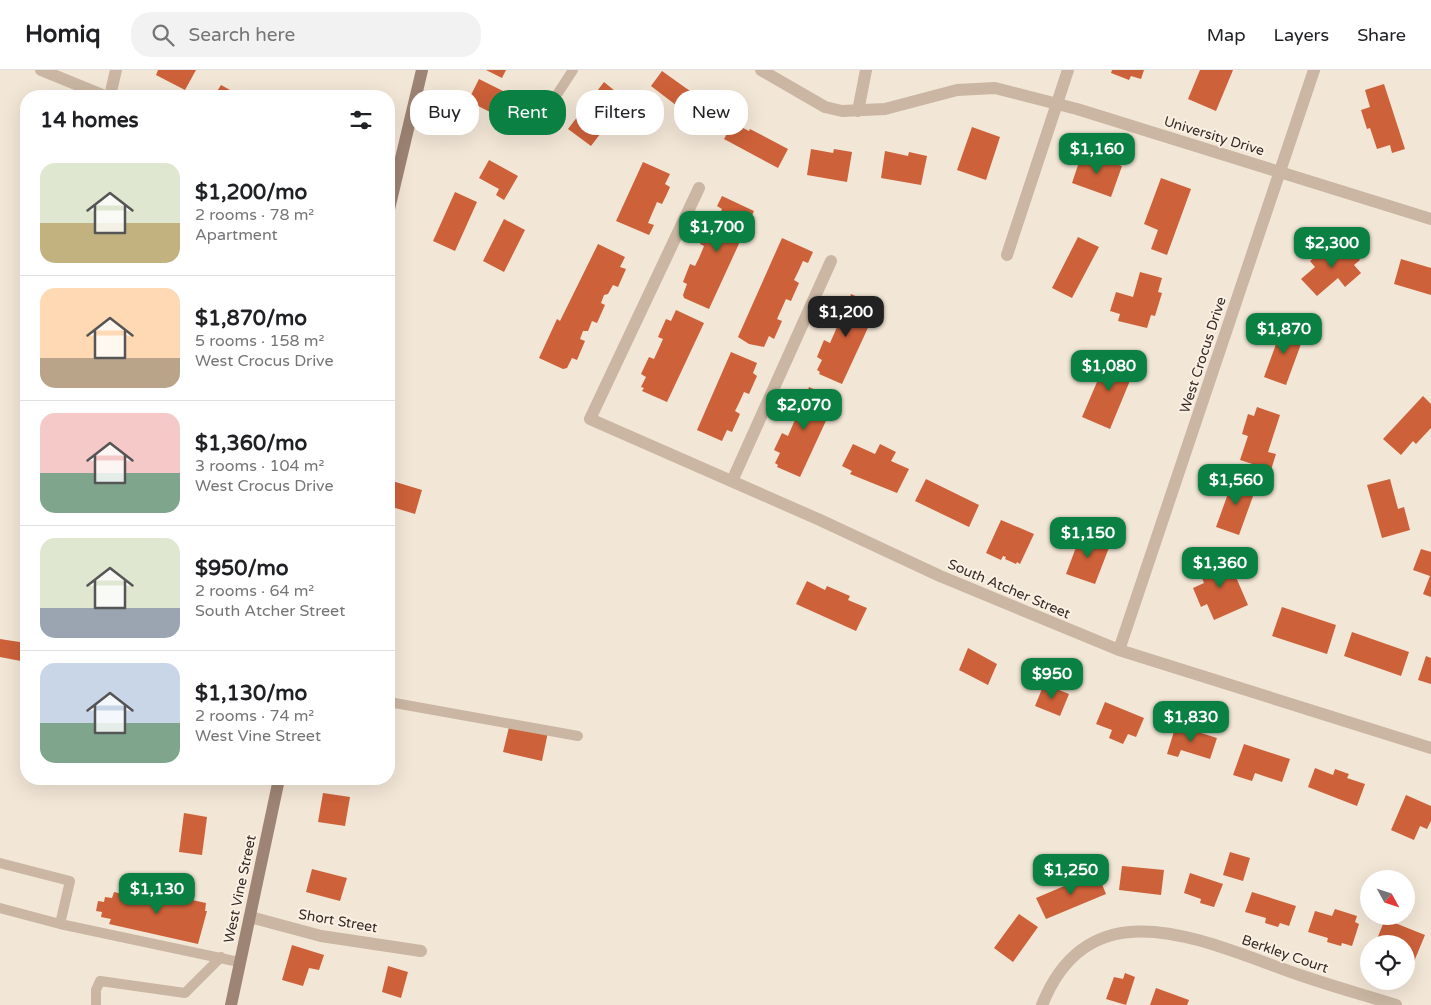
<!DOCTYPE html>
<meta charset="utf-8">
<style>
body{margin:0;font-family:"Varela Round",sans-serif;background:#f2f2f2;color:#202124;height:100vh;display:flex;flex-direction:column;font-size:19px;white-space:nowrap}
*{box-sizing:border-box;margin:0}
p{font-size:16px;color:#757577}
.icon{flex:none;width:28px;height:28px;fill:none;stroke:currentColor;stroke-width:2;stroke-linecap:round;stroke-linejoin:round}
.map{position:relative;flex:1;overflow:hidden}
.sheet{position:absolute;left:20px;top:20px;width:375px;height:695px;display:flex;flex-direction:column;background:#fff;border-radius:20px;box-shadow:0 5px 20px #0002}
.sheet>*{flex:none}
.guide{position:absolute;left:410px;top:20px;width:475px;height:45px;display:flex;gap:10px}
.needle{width:32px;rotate:130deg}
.controls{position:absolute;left:1360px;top:800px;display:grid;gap:10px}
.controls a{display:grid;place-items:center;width:55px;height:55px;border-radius:50%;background:#fff;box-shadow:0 5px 20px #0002;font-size:25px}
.price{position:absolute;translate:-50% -42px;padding:0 11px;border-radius:10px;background:#0b8043;color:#fff;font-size:16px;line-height:32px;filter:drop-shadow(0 1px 2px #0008)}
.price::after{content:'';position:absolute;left:50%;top:30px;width:15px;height:11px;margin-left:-8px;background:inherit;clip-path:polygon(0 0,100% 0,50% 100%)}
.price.selected{background:#222;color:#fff}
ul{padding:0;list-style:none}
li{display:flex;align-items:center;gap:15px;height:125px;padding:0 20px}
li+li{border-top:1px solid #e0e0e0}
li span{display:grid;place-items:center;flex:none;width:140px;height:100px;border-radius:15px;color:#555}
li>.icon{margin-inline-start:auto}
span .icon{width:60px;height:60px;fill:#fffc;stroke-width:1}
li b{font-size:21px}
h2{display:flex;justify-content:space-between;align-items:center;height:60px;padding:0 20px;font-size:21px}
.tag{padding:0 18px;border-radius:20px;background:#fff;box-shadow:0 5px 20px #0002;font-size:18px;line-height:45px}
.tag.selected{background:#0b8043;color:#fff}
header{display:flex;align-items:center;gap:30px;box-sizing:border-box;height:70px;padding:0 25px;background:#fff;border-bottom:1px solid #e0e0e0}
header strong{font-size:24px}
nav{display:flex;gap:28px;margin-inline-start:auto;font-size:18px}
.search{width:350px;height:45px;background:#f2f2f2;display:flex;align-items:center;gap:12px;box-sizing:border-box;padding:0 18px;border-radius:20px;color:#757577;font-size:19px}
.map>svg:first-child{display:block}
.building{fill:#cd613a}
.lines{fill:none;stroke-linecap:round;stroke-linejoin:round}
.service{stroke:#cab6a2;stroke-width:10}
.minor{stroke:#cab6a2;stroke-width:12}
.tertiary{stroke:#cab6a2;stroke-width:12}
.secondary{stroke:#9e8474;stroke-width:12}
.labels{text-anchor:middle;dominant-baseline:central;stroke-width:4;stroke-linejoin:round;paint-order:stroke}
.street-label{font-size:14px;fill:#352a25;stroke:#faf0e3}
</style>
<header>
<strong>Homiq</strong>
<div class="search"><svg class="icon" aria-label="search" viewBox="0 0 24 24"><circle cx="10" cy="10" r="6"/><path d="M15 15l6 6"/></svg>Search here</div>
<nav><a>Map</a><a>Layers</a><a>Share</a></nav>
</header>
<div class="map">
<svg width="1431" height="935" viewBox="0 0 1431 935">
<rect width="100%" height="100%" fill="#f2e6d6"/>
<path class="building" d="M 158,0 L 196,0 L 185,20 L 156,5 Z
M 486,0 L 506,0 L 502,8 Z
M 1112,0 L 1144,0 L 1141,9 L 1131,6 L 1129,10 L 1111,3 Z
M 1200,0 L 1233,0 L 1216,41 L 1188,29 Z
M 662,1 L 711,36 L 698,52 L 651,16 Z
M 479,9 L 509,24 L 498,46 L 468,31 Z
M 604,12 L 626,30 L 591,76 L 568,59 Z
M 1384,14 L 1405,79 L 1392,83 L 1390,75 L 1377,79 L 1370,58 L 1367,59 L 1361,40 L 1370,37 L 1365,20 Z
M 221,15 L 241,26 L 214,26 Z
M 733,53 L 749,61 L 750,59 L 788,79 L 778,98 L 724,69 Z
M 972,57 L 1000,67 L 986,110 L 957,100 Z
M 811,79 L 833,83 L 834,79 L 852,82 L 847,112 L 807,105 Z
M 885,81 L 908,86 L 909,82 L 927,86 L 921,115 L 881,108 Z
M 1082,83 L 1122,96 L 1111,127 L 1072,113 Z
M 489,90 L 518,106 L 504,130 L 496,125 L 499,119 L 479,108 Z
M 643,92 L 670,104 L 665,114 L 670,117 L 666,126 L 662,134 L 657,132 L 648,153 L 654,155 L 649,165 L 616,151 Z
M 1161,108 L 1191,119 L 1167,185 L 1151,179 L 1158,160 L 1144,154 Z
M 455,122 L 477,132 L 455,181 L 433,171 Z
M 722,126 L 754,141 L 709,239 L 684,228 L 683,225 L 687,214 L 683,212 L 690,194 L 695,196 L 699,188 L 704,176 L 700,174 L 708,157 L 712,159 L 722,139 L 717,136 Z
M 504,149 L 525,160 L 504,202 L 483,191 Z
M 1078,167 L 1099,177 L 1072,228 L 1052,218 Z
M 782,168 L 813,182 L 808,193 L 803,191 L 798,202 L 794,210 L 799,213 L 791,231 L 786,229 L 777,249 L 782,251 L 774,269 L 769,266 L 764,277 L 749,274 L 738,267 Z
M 1346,173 L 1360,190 L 1354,195 L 1361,203 L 1345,217 L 1338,208 L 1317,226 L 1301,209 L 1315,197 L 1310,191 L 1327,177 L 1333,184 Z
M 598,174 L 625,187 L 620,197 L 626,199 L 618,217 L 613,215 L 608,224 L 604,225 L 601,233 L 605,235 L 597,253 L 592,251 L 588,261 L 583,261 L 580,269 L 585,271 L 577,290 L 572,288 L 567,298 L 563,299 L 539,288 L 557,249 L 560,251 Z
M 1401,189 L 1431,198 L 1431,225 L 1394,214 Z
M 1140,202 L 1162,208 L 1158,222 L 1162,223 L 1155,246 L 1151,245 L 1147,258 L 1118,251 L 1120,244 L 1110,241 L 1116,222 L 1133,227 Z
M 851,224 L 878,236 L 842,314 L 819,304 L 820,302 L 817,300 L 822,290 L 817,287 L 824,270 L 830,273 L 834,264 L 839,252 L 834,250 L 841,232 L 847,235 Z
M 676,240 L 704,253 L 667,332 L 642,321 L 644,318 L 641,317 L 646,307 L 641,304 L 649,287 L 654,289 L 663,269 L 658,267 L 666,249 L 671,251 Z
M 1283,255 L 1305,263 L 1286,315 L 1264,307 Z
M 731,282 L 757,293 L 753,303 L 757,306 L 749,324 L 744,322 L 739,333 L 735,341 L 740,344 L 732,362 L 727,360 L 722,371 L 697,360 Z
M 1109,284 L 1136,296 L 1110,359 L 1082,347 Z
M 809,317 L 836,329 L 800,407 L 777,397 L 778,395 L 775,393 L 780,383 L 774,380 L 782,363 L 788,366 L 797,345 L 792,343 L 799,325 L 805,328 Z
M 1423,326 L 1431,334 L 1431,358 L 1416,374 L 1413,371 L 1401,385 L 1383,369 Z
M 1257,337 L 1280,345 L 1268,382 L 1276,384 L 1271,400 L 1240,390 L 1248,366 L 1242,364 L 1248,344 L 1254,346 Z
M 853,374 L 875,384 L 880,374 L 896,382 L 891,391 L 909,399 L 897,423 L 850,404 L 852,401 L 842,396 Z
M 1234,407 L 1257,415 L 1239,465 L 1216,457 Z
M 926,409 L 979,435 L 969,457 L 915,431 Z
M 1390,409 L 1398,439 L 1404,437 L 1410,460 L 1382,468 L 1367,415 Z
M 389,410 L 422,420 L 415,444 L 389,436 Z
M 1001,450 L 1034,464 L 1020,494 L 1017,492 L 1016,494 L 1005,489 L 1006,487 L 1003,486 L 1001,490 L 986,483 Z
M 1081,464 L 1110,475 L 1095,514 L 1066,504 Z
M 1421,479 L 1431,482 L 1431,527 L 1423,524 L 1430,506 L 1413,500 Z
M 1213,489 L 1216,496 L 1229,491 L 1248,535 L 1214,550 L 1207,534 L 1201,537 L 1193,518 L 1204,513 L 1197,496 Z
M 807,511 L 825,520 L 827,516 L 850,526 L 848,530 L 867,538 L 856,561 L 796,534 Z
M 1282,537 L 1336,555 L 1327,584 L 1272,566 Z
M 1352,562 L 1409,582 L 1401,606 L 1344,586 Z
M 0,569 L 26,573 L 26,592 L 0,587 Z
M 968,578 L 997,594 L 988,615 L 959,600 Z
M 1426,586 L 1431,588 L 1431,614 L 1418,610 Z
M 1044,614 L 1069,624 L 1060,646 L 1035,636 Z
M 1105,632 L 1144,648 L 1136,667 L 1128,664 L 1123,674 L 1109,668 L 1112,660 L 1096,654 Z
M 510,653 L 548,662 L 542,691 L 503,682 Z
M 1176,655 L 1217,668 L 1210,689 L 1181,680 L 1178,687 L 1167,684 Z
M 1244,674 L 1290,689 L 1282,712 L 1255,703 L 1252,711 L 1233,705 Z
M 1315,698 L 1333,705 L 1335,699 L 1349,704 L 1347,708 L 1365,714 L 1357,736 L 1308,717 Z
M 323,723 L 350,727 L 345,756 L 318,752 Z
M 1406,725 L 1431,736 L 1431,751 L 1427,759 L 1420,756 L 1414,770 L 1391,760 Z
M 184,743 L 207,747 L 202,785 L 179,782 Z
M 1230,782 L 1250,788 L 1243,811 L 1223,805 Z
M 1122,796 L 1164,800 L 1161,825 L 1119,820 Z
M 312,799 L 347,808 L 340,831 L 306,822 Z
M 1097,802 L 1106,824 L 1046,849 L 1036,828 Z
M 1190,803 L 1223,814 L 1214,837 L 1200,833 L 1201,829 L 1184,823 Z
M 151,821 L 206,833 L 205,841 L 207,841 L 198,874 L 109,854 L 111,849 L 101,847 L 102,842 L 96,841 L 98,831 L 104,832 L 105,827 L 112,828 L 114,822 L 149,830 Z
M 1252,822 L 1296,836 L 1289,856 L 1280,853 L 1278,857 L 1265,853 L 1266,848 L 1245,842 Z
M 1335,839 L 1357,846 L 1355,852 L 1359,854 L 1352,876 L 1342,873 L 1341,876 L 1327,872 L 1328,868 L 1308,862 L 1315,841 L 1332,846 Z
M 1019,844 L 1038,857 L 1013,892 L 994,878 Z
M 1385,849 L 1425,865 L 1413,894 L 1406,891 L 1406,874 L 1375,874 Z
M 292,875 L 324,885 L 319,900 L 309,898 L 303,916 L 282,910 Z
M 388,896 L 408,902 L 401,928 L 382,922 Z
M 1125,903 L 1135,907 L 1126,935 L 1106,929 L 1114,907 L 1123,909 Z
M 1156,918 L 1189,930 L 1187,935 L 1150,935 Z"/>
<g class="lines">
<path class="service" d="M 558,23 L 573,0
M 389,632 L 578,666
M 0,793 L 70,811 L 60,854
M 0,838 L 60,854 L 239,892
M 96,935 L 96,920 L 100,911 L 185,923 L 221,887"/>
<path class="minor" d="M 41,0 L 105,26
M 761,0 L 825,37 L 842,41 L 885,39 L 957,20 L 995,18 L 1077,39 L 1431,149
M 110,26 L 116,0
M 858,41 L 866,0
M 699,118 L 590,349 L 820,450 L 940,506 L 1119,580 L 1431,678
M 1007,185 L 1068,0
M 732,411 L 831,191
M 1119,580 L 1314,0
M 250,847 L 321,866 L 421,881"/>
<path class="tertiary" d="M 1042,935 C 1089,818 1196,868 1283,899 C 1320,913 1358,923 1396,935"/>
<path class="secondary" d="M 389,139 L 422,0
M 231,935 L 279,709"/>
</g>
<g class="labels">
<g class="street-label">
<text transform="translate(1214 66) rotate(17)">University Drive</text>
<text transform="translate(1203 285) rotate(-72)">West Crocus Drive</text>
<text transform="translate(1009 519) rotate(23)">South Atcher Street</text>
<text transform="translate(240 819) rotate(-78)">West Vine Street</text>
<text transform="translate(338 851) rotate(10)">Short Street</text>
<text transform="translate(1285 884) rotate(19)">Berkley Court</text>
</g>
</g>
</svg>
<div class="controls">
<a><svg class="needle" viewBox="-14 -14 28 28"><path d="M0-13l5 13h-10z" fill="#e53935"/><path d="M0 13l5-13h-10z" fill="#757577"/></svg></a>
<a><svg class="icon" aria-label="locate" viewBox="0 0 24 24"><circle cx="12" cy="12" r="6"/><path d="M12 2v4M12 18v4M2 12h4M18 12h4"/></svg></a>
</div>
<b class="price" style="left:1097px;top:105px">$1,160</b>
<b class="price" style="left:717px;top:183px">$1,700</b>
<b class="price" style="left:1332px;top:199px">$2,300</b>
<b class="price selected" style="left:846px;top:268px">$1,200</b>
<b class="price" style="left:1284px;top:285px">$1,870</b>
<b class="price" style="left:1109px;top:322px">$1,080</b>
<b class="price" style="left:804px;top:361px">$2,070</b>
<b class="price" style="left:1236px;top:436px">$1,560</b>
<b class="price" style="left:1088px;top:489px">$1,150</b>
<b class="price" style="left:1220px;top:519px">$1,360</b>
<b class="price" style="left:1052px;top:630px">$950</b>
<b class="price" style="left:1191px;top:673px">$1,830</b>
<b class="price" style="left:1071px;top:826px">$1,250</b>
<b class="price" style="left:157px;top:845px">$1,130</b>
<div class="guide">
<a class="tag">Buy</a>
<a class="tag selected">Rent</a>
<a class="tag">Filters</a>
<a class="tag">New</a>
</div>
<section class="sheet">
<h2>14 homes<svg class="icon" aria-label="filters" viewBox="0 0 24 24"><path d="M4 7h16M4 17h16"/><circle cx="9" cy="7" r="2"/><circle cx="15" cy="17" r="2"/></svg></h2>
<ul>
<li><span style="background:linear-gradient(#dfe7d0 60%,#c2b280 0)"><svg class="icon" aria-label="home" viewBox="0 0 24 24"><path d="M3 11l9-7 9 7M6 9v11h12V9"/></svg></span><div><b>$1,200/mo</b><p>2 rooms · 78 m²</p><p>Apartment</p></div></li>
<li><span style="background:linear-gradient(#ffd9b3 70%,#b9a48a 0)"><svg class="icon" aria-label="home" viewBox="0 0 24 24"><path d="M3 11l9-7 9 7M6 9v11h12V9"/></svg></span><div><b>$1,870/mo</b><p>5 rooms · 158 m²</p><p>West Crocus Drive</p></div></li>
<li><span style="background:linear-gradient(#f6c9c9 60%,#7fa58c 0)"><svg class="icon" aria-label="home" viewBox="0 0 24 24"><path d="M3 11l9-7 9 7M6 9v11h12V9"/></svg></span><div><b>$1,360/mo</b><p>3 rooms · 104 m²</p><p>West Crocus Drive</p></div></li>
<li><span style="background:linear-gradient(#dfe7d0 70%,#9aa5b1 0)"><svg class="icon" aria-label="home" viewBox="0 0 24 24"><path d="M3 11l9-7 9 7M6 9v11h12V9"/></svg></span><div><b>$950/mo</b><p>2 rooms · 64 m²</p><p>South Atcher Street</p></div></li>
<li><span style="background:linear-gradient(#c9d6e8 60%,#7fa58c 0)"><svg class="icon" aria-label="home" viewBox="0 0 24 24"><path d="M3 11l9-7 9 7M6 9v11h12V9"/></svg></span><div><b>$1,130/mo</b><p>2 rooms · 74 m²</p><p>West Vine Street</p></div></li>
</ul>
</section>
</div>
